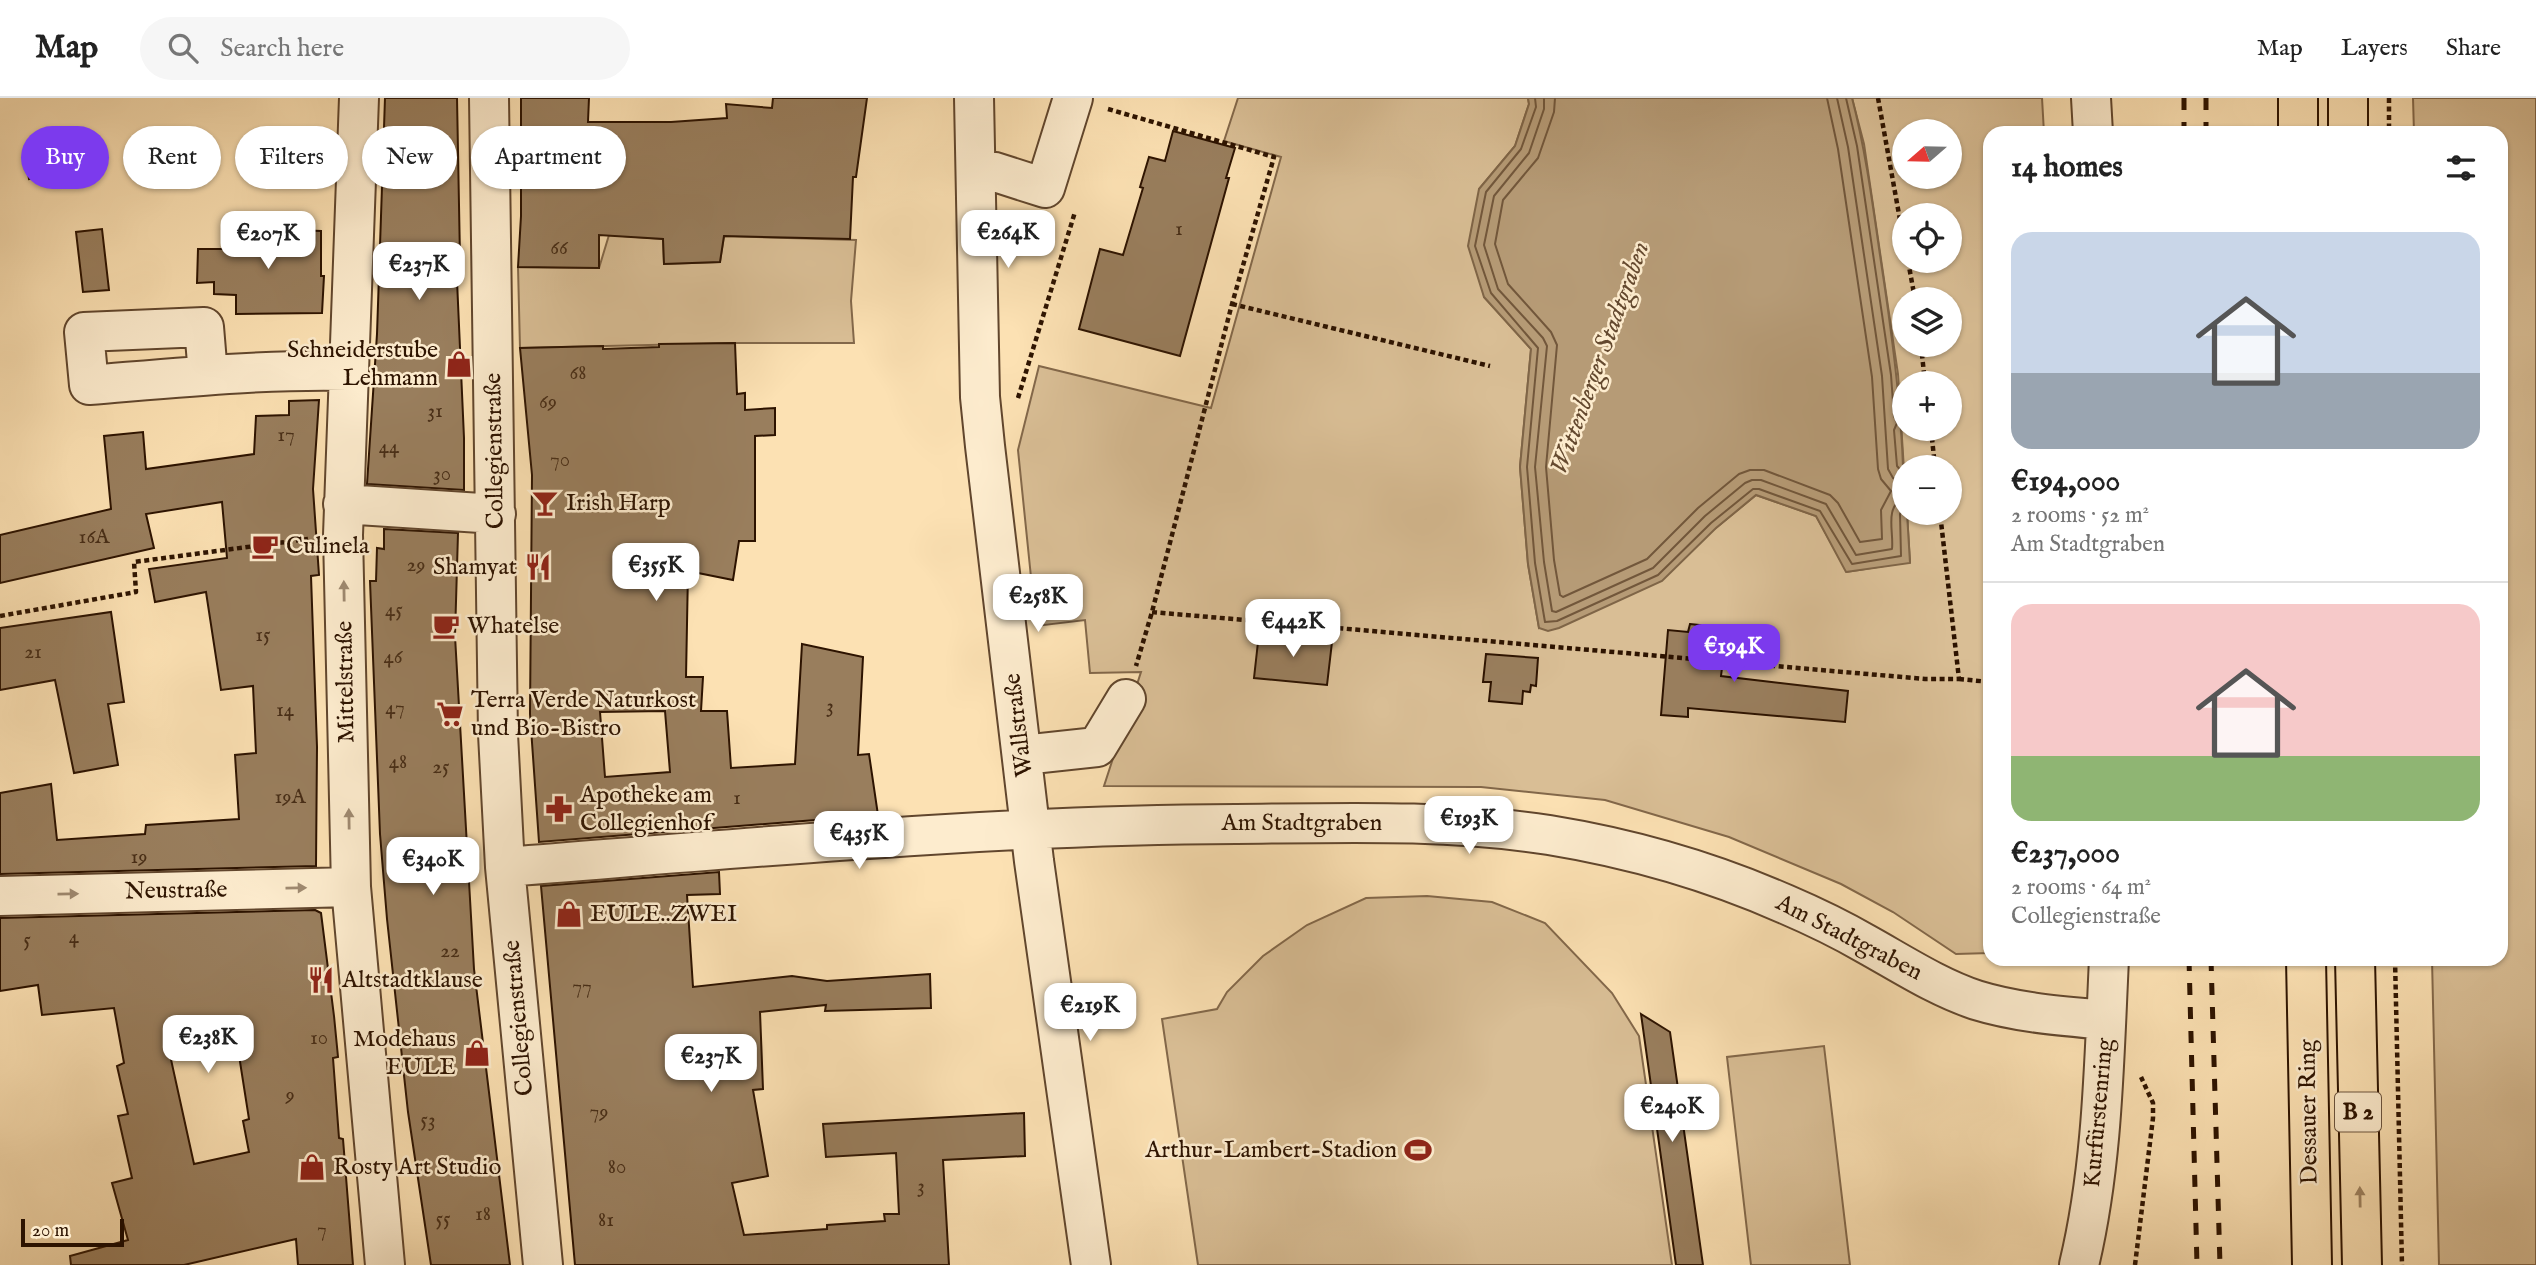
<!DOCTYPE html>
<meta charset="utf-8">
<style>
body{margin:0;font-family:"IM FELL English",serif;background:#f6f6f6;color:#222;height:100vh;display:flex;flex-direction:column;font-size:26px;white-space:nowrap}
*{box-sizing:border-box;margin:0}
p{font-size:23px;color:#767676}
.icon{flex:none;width:38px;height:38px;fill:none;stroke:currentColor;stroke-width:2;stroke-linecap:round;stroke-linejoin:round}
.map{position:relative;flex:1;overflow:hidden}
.sheet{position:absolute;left:1983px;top:28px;width:525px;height:840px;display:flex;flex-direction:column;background:#fff;border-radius:21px;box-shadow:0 2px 5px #0004}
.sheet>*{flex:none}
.guide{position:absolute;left:21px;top:28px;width:665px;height:63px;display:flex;gap:14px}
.needle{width:46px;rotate:250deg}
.controls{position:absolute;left:1892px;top:21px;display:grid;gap:14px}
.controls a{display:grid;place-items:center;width:70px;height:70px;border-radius:50%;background:#fff;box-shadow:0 2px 5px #0004;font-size:35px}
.scale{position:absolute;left:21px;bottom:18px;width:103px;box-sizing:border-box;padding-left:7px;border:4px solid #2d1300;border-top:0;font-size:19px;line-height:24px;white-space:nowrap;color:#2d1300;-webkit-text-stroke:5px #fdecce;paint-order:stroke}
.price{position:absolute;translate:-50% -60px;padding:0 16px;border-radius:14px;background:#fff;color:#222;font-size:23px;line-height:46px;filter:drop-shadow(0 2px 4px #0008)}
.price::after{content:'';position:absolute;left:50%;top:42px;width:21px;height:16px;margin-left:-10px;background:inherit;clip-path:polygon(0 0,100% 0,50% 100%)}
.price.active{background:#7c3aed;color:#fff}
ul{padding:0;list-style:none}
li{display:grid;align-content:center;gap:14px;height:371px;padding:0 28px}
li+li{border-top:2px solid #e0e0e0}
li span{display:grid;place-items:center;height:217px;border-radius:21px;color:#555}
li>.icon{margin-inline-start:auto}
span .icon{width:126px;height:126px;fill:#fffc;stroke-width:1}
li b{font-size:30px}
h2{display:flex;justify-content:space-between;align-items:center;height:84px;padding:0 28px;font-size:30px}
.pill{padding:0 24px;border-radius:32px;background:#fff;box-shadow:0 2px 5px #0004;font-size:24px;line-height:63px}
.pill.active{background:#7c3aed;color:#fff}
header{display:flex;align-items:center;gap:42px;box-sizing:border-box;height:98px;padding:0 35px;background:#fff;border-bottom:2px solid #e0e0e0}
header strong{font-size:33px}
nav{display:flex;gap:38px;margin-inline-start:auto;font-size:24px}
.search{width:490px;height:63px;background:#f6f6f6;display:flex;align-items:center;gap:18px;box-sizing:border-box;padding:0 24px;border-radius:38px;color:#767676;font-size:26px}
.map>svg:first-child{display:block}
.green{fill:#d9be95;stroke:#83684a;stroke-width:2;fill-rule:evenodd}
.water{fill:#b69b76;stroke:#7f6547;stroke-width:2}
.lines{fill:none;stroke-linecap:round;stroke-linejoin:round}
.shore{stroke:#72573b;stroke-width:2}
.building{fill:#997e5d;stroke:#2d1300;stroke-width:2;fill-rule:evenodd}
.minor-casing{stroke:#61462d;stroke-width:42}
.major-casing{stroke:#2d1300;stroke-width:42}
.path{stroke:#2d1300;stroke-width:4.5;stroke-dasharray:5 3.5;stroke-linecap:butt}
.minor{stroke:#fdecce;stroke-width:38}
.major{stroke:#fce1b3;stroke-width:38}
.rail{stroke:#2d1300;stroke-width:5;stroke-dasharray:12 12;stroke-linecap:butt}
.oneway{fill:#9f8a71}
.oneway2{fill:#9f8462}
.labels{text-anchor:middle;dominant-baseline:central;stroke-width:5;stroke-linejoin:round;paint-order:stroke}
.number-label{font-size:21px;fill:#482e17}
.shield{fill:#fdecce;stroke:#6b543e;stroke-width:2}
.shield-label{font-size:23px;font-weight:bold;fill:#2d1300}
.poi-label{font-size:24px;fill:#2d1300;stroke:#fdecce;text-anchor:start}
.street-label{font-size:24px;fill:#2d1300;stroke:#fdecce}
.water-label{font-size:26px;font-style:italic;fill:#64492f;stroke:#fdecce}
</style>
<header>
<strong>Map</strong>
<div class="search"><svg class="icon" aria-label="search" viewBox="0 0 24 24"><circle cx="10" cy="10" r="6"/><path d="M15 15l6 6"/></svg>Search here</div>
<nav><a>Map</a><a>Layers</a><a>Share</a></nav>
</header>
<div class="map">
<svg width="2536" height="1167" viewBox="0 0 2536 1167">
<rect width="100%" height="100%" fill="#fce1b3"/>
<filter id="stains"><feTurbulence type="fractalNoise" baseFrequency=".00286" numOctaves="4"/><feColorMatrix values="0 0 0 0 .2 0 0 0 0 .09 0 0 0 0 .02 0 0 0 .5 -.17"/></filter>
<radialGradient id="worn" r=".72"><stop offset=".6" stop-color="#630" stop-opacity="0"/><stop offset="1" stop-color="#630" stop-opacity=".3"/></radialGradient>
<path class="green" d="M 1238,0 L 1528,0 L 1529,6 L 1515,48 L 1479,91 L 1484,199 L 1531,251 L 1520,369 L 1528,466 L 1539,530 L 1716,430 L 1756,397 L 1816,418 L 1847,474 L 1910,464 L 1907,415 L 1950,415 L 1950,369 L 1904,369 L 1904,372 L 1898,276 L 1864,46 L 1852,0 L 2042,0 L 2044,35 L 1990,35 L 1990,855 L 1956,856 L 1893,814 L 1841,786 L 1729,739 L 1605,702 L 1481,689 L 1104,688 L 1141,574 L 1090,575 L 1085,522 L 1036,528 L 1018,352 L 1039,268 L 1211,310 L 1281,59 L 1224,43 ZM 1904,33 L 1950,33 L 1950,79 L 1904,79 ZM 1904,117 L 1950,117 L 1950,163 L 1904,163 ZM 1904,201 L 1950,201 L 1950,247 L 1904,247 ZM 1904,285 L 1950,285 L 1950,331 L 1904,331 Z
M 2413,0 L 2536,0 L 2536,1167 L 2439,1167 L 2432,861 L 2501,861 L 2501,35 L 2414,35 Z
M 609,137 L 663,141 L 664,166 L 720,164 L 724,138 L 856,142 L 851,203 L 854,245 L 735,245 L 520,250 L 518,169 L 599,170 Z
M 1427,798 L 1492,804 L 1545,825 L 1612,895 L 1639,938 L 1672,1167 L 1198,1167 L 1162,921 L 1217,911 L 1227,894 L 1263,858 L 1307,827 L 1366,800 Z
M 1824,948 L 1850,1167 L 1751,1167 L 1727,959 Z"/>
<path class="water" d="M 1528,0 L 1852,0 C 1866,54 1873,109 1881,164 C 1894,249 1904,328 1904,415 L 1907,415 L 1910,465 L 1846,474 L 1816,418 L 1756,397 L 1716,430 L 1662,483 L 1559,530 L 1548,533 L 1539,530 L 1528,466 L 1520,369 L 1531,251 L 1484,199 L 1468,148 L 1479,91 L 1515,48 L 1529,6 Z"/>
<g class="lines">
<path class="shore" d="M 1535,0 L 1536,9 L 1521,51 L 1486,94 L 1475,148 L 1491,195 L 1538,250 L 1527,369 L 1535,465 L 1545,524 L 1557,523 L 1658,477 L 1711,425 L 1753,391 L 1759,391 L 1820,413 L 1852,466 L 1901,458 L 1900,416 L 1904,409
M 1544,0 L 1544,11 L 1529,55 L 1494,98 L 1484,147 L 1498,191 L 1543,240 L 1547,248 L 1535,369 L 1544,464 L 1552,513 L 1556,514 L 1653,470 L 1705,418 L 1745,385 L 1752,382 L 1761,382 L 1826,406 L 1856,457 L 1892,451 C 1894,433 1884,409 1904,400
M 1555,0 L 1554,14 L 1538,60 L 1503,102 L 1495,146 L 1508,186 L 1551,234 L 1557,247 L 1546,369 L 1554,462 L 1560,497 L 1563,499 L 1647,461 L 1698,410 L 1739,376 L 1750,372 L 1764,372 L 1830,397 L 1838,405 L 1860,444 L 1882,441 L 1881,412 L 1891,393 L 1881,381 L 1878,371 L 1872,279 L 1838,51 L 1827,0
M 1837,0 L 1848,49 L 1882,278 L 1888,371 L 1893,380 L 1904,385
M 1846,0 L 1857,48 L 1891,277 L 1894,318 L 1897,325 L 1894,332 L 1897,368 L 1904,376"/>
</g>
<path class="building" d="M 385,0 L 457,0 L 460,160 L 456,160 L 464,340 L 464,392 L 367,386 L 377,236 Z
M 521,0 L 589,0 L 588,24 L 671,24 L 727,20 L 726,6 L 772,10 L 773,0 L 867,0 L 856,79 L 853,79 L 850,141 L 724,138 L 720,164 L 664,166 L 663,141 L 599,137 L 599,170 L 518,169 L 521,118 Z
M 1173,33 L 1235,50 L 1226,80 L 1229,80 L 1180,258 L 1079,231 L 1100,151 L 1123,157 L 1143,90 L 1140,89 L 1149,59 L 1165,63 Z
M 71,47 L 76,74 L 29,81 L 25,54 Z
M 241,130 L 321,133 L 321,178 L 324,178 L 322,215 L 236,216 L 236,197 L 214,196 L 214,184 L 197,185 L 198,151 L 228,151 L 229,145 L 241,145 Z
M 102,131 L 109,192 L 83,194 L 76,134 Z
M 735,245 L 737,296 L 745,295 L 745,312 L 775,310 L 775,337 L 755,338 L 755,443 L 739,443 L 733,482 L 688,473 L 686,579 L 703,579 L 701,613 L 727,613 L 731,670 L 795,666 L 802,546 L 863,559 L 858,657 L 869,656 L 878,717 L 539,744 L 530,616 L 532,377 L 520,250 L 603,248 L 603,251 L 659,249 L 659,246 ZM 665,613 L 670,674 L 605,679 L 600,614 Z
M 319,302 L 313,391 L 319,477 L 311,478 L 317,649 L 316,768 L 0,776 L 0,695 L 51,686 L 57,742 L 145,736 L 146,727 L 239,721 L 235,657 L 256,655 L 253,588 L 221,592 L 206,494 L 155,504 L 149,471 L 227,460 L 222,404 L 146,416 L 154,450 L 0,485 L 0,437 L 111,411 L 104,338 L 143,334 L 146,371 L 254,356 L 256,318 L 289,317 L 289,303 Z
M 384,431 L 458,435 L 455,538 L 474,871 L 510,1167 L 431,1167 L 408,1014 L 387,821 L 380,736 L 370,483 L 376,483 L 377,450 L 384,451 Z
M 111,514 L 124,604 L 108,606 L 118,667 L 74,675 L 55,582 L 0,592 L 0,530 Z
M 1690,526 L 1727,530 L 1721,578 L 1848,593 L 1845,624 L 1688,610 L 1688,619 L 1661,617 L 1668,532 L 1688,534 Z
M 1259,535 L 1332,544 L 1327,587 L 1254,580 Z
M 1486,556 L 1538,560 L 1536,588 L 1531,587 L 1530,594 L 1523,593 L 1522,606 L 1489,603 L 1491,584 L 1483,584 Z
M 719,774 L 720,796 L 687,797 L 693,889 L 792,878 L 827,883 L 930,876 L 931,910 L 825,913 L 826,907 L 760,914 L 763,991 L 753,992 L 768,1078 L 732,1085 L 744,1137 L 827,1131 L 827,1127 L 885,1123 L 884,1116 L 899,1116 L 896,1055 L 826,1059 L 823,1026 L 1024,1015 L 1025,1058 L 943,1062 L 949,1167 L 575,1167 L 541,788 Z
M 315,812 L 321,815 L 334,918 L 338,959 L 333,960 L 339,1040 L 343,1041 L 353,1167 L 298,1167 L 296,1141 L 184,1167 L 71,1167 L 70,1158 L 128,1142 L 112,1085 L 132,1080 L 118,1018 L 128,1016 L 117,968 L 124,965 L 114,910 L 42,917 L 38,887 L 0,893 L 0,820 ZM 238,951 L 249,1021 L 243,1023 L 249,1054 L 194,1066 L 170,957 Z
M 1641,916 L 1670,934 L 1703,1167 L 1676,1167 Z"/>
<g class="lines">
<defs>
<path id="minor" d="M 359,0 L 343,437 L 351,789 L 385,1167
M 489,0 L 498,636 L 505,769 L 543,1167
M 974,0 L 980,299 L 985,348 L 1034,763 L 1091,1167
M 2091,0 L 2093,35
M 977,73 L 995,74 L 1045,90 L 1073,0
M 208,277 L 204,229 L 84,234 L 89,287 C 175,280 262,271 348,273
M 343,406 L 496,416
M 1023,657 L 1097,649 L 1126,601
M 505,769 C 748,750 992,727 1236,726 C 1341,725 1445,721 1549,737 C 1629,750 1710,773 1785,806 C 1813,818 1840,831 1866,846 C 1902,866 1937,889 1976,902 C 2018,915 2063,918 2106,922
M 0,798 L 351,789
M 2079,1167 C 2103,1067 2104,963 2109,861"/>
<path id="major" d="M 2298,0 L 2298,35
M 2348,0 L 2348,35
M 2306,861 L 2312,1167
M 2355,861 L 2362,1167"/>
</defs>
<use href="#minor" class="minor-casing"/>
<use href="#major" class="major-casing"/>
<path class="path" d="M 1878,0 L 1904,144
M 2389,0 L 2389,35
M 1108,11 L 1274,59 L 1232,206 L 1152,514 L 1136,568
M 1908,163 L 1915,201
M 1232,206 L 1490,268
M 1921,247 L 1925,285
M 1018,300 L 1075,114
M 1931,331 L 1935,369
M 1152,514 L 1925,581 L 1959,581 L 1940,415
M 0,518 L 136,494 L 134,464 L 308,441
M 1959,581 L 1990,584
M 2395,861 L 2402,1167
M 2135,1167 L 2153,1020 L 2153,1005 L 2141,979"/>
<use href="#minor" class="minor"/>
<use href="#major" class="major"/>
<path class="rail" d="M 2184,0 L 2184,35
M 2206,0 L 2206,35
M 2189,861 L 2197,1167
M 2211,861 L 2220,1167"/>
</g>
<defs><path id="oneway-solid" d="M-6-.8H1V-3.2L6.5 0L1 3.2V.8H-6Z" transform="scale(1.75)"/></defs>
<g class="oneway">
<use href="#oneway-solid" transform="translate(344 493) rotate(-91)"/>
<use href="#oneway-solid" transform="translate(349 721) rotate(-91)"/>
<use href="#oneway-solid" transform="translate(296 790) rotate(-1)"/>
<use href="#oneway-solid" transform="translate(68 796) rotate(-1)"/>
</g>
<use class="oneway2" href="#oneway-solid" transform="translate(2360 1099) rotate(-91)"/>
<defs>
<symbol id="shop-bare" viewBox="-9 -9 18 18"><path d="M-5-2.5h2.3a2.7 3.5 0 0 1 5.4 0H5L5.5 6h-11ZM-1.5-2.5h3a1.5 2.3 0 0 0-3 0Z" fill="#8f2418" stroke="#fdecce" stroke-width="2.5" paint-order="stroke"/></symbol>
<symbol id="bar-bare" viewBox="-9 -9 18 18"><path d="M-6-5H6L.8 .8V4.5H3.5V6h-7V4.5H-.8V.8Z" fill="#8f2418" stroke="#fdecce" stroke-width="2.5" paint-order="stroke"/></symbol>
<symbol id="cafe-bare" viewBox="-9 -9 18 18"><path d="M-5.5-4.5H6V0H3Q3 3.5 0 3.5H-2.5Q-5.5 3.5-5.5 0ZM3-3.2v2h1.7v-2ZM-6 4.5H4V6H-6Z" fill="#8f2418" stroke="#fdecce" stroke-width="2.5" paint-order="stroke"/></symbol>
<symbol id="restaurant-bare" viewBox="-9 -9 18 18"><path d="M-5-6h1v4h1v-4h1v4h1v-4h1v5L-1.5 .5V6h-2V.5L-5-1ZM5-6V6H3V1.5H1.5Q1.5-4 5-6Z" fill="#8f2418" stroke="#fdecce" stroke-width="2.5" paint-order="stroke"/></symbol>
<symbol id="supermarket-bare" viewBox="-9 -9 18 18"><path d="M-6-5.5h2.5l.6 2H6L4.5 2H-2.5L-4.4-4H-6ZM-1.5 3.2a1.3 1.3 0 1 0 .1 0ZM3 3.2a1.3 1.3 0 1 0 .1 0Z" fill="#8f2418" stroke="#fdecce" stroke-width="2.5" paint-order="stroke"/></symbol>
<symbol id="pharmacy-bare" viewBox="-9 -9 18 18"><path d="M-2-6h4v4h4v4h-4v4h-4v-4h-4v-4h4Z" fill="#8f2418" stroke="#fdecce" stroke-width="2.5" paint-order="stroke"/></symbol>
<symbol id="stadium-bare" viewBox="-9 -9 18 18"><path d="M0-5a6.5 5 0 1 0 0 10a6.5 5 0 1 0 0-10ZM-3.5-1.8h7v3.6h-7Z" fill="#8f2418" stroke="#fdecce" stroke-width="2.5" paint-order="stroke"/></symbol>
</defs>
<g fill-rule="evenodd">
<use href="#shop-bare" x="440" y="247" width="38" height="38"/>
<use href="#bar-bare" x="526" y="386" width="38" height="38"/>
<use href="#cafe-bare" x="246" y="429" width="38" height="38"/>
<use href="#restaurant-bare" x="519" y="450" width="38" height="38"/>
<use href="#cafe-bare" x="427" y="509" width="38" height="38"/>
<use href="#supermarket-bare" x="431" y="597" width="38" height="38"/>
<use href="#pharmacy-bare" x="540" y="692" width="38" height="38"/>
<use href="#shop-bare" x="550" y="797" width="38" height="38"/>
<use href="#restaurant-bare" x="302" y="863" width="38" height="38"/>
<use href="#shop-bare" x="458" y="936" width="38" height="38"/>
<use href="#stadium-bare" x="1399" y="1033" width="38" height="38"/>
<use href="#shop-bare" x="293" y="1050" width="38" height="38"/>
</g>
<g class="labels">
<g class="number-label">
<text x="1179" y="131">1</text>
<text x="559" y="150">66</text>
<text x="578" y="275">68</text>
<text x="548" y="304">69</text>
<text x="435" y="313">31</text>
<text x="286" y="337">17</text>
<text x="389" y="349">44</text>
<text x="560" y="362">70</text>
<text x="442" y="376">30</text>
<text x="94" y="439">16A</text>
<text x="416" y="467">29</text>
<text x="394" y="512">45</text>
<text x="263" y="537">15</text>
<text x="33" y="554">21</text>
<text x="393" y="559">46</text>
<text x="830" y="608">3</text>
<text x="395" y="610">47</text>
<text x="285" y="612">14</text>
<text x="398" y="664">48</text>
<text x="441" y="669">25</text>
<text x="290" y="699">19A</text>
<text x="737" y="700">1</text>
<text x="139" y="759">19</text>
<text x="74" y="839">4</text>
<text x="27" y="842">5</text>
<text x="450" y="853">22</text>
<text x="582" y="889">77</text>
<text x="319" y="940">10</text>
<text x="290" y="997">9</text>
<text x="599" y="1014">79</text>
<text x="428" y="1022">53</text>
<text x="617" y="1069">80</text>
<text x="921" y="1088">3</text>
<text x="483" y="1116">18</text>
<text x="443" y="1121">55</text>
<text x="606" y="1122">81</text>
<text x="322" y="1132">7</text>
</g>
<rect class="shield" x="2335" y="994.5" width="46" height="39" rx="5"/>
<g class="shield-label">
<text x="2358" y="1014">B 2</text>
</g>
<g class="poi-label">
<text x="438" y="252" text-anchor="end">Schneiderstube<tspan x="438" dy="28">Lehmann</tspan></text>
<text x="566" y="405">Irish Harp</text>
<text x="286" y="448">Culinela</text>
<text x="517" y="469" text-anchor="end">Shamyat</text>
<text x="467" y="528">Whatelse</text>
<text x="471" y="602">Terra Verde Naturkost<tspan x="471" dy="28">und Bio-Bistro</tspan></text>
<text x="580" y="697">Apotheke am<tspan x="580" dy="28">Collegienhof</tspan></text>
<text x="590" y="816">EULE..ZWEI</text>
<text x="342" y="882">Altstadtklause</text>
<text x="456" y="941" text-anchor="end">Modehaus<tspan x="456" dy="28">EULE</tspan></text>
<text x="1397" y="1052" text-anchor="end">Arthur-Lambert-Stadion</text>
<text x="333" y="1069">Rosty Art Studio</text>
</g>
<g class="street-label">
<text transform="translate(495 353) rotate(-91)">Collegienstraße</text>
<text transform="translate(346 584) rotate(-91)">Mittelstraße</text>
<text transform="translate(1019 627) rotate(-97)">Wallstraße</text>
<text x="1302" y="725">Am Stadtgraben</text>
<text transform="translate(176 793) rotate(-1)">Neustraße</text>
<text transform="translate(1849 840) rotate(27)">Am Stadtgraben</text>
<text transform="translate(519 920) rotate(-95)">Collegienstraße</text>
<text transform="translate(2309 1014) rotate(-91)">Dessauer Ring</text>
<text transform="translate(2099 1015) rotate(-85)">Kurfürstenring</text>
</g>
<g class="water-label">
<text transform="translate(1600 260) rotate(-70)">Wittenberger Stadtgraben</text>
</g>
</g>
<rect width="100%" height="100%" filter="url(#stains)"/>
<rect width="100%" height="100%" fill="url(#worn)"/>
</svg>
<div class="controls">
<a><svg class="needle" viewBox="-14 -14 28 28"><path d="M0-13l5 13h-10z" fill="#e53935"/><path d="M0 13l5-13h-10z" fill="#767676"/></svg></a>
<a><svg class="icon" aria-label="locate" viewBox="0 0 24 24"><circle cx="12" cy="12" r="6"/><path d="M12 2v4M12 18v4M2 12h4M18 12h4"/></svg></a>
<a><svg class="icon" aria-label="layers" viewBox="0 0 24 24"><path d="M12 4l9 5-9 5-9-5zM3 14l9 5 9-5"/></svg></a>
<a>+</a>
<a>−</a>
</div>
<div class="scale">20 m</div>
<b class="price" style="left:1008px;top:172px">€264K</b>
<b class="price" style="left:268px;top:173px">€207K</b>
<b class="price" style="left:419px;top:204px">€237K</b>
<b class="price" style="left:656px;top:505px">€355K</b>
<b class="price" style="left:1038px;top:536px">€258K</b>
<b class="price" style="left:1293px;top:561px">€442K</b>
<b class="price active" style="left:1734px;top:586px">€194K</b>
<b class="price" style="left:1469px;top:758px">€193K</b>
<b class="price" style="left:859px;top:773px">€435K</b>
<b class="price" style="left:433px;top:799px">€340K</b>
<b class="price" style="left:1090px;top:945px">€219K</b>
<b class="price" style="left:208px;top:977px">€238K</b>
<b class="price" style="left:711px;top:996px">€237K</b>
<b class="price" style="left:1672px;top:1046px">€240K</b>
<div class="guide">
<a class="pill active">Buy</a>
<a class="pill">Rent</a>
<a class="pill">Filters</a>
<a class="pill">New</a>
<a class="pill">Apartment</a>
</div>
<section class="sheet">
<h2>14 homes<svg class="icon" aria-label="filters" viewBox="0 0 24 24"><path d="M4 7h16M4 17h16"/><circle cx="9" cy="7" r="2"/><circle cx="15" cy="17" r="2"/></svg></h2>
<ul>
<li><span style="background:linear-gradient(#c9d6e8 65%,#9aa5b1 0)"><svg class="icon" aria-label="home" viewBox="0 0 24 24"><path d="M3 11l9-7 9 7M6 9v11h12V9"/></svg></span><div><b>€194,000</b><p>2 rooms · 52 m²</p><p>Am Stadtgraben</p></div></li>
<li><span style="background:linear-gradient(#f6c9c9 70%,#8fb573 0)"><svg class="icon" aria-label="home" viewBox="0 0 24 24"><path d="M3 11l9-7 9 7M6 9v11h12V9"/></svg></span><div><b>€237,000</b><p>2 rooms · 64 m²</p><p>Collegienstraße</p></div></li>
</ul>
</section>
</div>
